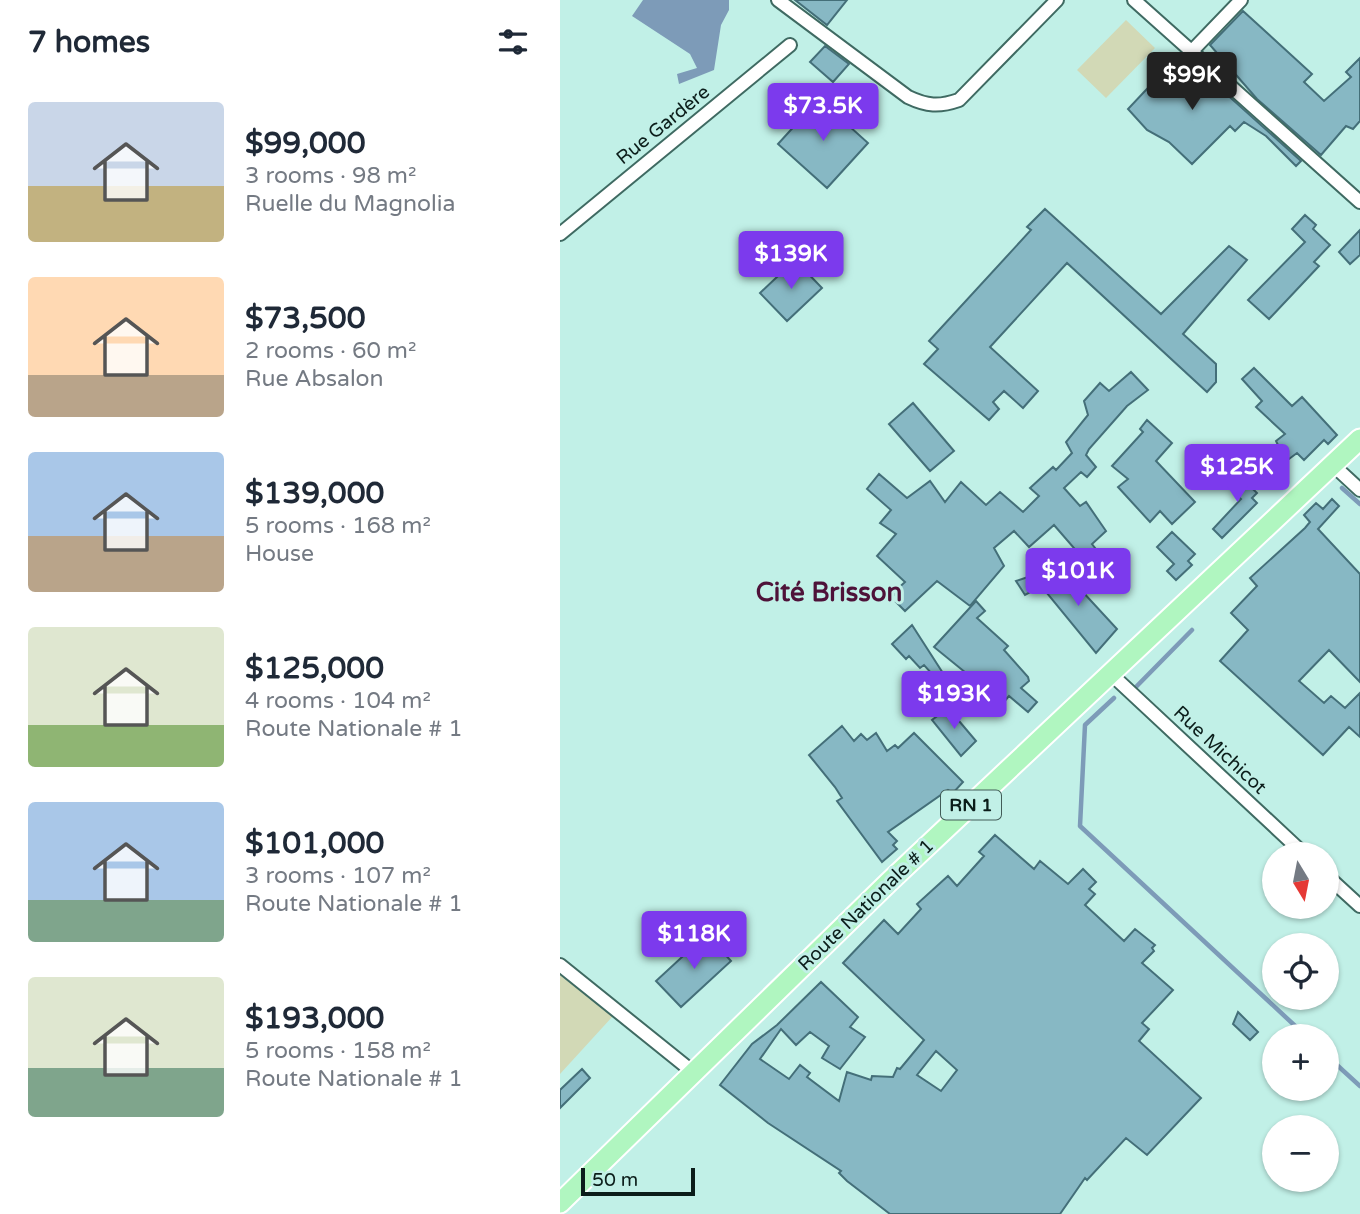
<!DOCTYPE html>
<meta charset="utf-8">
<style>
body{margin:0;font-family:"Varela Round",sans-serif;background:#f6f6f7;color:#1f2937;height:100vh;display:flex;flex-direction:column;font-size:26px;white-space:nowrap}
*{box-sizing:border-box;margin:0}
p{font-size:23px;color:#747a83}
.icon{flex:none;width:38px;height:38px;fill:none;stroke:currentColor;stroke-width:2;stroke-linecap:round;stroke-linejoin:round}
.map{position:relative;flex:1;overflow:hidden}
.side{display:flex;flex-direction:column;background:#fff;width:560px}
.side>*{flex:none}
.needle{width:46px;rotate:170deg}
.controls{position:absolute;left:702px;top:842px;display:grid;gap:14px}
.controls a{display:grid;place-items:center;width:77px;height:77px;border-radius:50%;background:#fff;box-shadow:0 2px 5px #0004;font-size:35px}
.scale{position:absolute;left:21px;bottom:18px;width:114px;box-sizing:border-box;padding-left:7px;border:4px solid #0b1d1a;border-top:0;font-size:19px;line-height:24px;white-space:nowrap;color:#0b1d1a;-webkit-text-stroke:5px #c1f0e7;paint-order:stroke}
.price{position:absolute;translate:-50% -60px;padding:0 16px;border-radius:7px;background:#7c3aed;color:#fff;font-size:23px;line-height:46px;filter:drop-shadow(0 2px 4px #0008)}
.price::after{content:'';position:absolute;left:50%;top:42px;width:21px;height:16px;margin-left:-10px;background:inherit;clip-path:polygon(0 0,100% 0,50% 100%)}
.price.active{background:#222;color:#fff}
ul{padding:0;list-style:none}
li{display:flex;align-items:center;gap:21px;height:175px;padding:0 28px}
li span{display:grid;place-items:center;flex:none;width:196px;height:140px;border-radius:7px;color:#555}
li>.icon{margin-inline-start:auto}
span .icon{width:84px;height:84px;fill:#fffc;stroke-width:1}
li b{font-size:30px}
h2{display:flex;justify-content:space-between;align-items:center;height:84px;padding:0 28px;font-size:30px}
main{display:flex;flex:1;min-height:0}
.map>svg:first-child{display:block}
.green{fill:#d2d9b6}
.water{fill:#7d9bb8}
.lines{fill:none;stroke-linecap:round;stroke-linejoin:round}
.stream{stroke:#7d9bb8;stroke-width:4.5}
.building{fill:#87b8c4;stroke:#446f79;stroke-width:2;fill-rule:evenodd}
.street-casing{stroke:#3f6a62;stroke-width:16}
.primary-casing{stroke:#fff;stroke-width:23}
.street{stroke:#fff;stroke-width:12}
.primary{stroke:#b0f6c0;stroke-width:19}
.labels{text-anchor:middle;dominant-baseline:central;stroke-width:6;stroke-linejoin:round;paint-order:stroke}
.shield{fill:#c1f0e7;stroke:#425c58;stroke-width:2}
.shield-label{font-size:18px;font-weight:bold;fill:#0b1d1a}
.street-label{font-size:19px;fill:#0b1d1a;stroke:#c1f0e7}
.district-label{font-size:26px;font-weight:bold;fill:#4e1239;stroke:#c1f0e7}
</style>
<main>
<section class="side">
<h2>7 homes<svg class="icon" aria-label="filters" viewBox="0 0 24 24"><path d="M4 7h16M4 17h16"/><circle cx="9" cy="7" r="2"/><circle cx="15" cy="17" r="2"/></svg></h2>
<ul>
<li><span style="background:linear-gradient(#c9d6e8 60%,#c2b280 0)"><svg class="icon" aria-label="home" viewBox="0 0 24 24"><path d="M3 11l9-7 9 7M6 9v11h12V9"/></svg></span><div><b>$99,000</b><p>3 rooms · 98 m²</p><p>Ruelle du Magnolia</p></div></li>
<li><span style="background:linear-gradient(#ffd9b3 70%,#b9a48a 0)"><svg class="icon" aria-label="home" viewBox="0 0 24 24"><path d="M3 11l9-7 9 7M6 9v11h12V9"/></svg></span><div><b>$73,500</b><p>2 rooms · 60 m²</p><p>Rue Absalon</p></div></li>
<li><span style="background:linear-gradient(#a9c7e8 60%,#b9a48a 0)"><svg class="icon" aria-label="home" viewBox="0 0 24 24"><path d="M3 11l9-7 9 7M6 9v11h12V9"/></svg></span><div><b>$139,000</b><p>5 rooms · 168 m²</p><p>House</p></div></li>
<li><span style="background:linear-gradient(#dfe7d0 70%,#8fb573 0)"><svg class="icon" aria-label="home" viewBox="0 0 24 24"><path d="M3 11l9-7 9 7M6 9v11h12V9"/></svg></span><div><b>$125,000</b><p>4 rooms · 104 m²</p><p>Route Nationale # 1</p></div></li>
<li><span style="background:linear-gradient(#a9c7e8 70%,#7fa58c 0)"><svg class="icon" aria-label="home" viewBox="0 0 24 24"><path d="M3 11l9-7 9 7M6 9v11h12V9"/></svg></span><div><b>$101,000</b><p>3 rooms · 107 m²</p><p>Route Nationale # 1</p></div></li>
<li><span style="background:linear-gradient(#dfe7d0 65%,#7fa58c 0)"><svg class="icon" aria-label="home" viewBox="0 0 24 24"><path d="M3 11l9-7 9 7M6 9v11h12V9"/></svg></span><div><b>$193,000</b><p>5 rooms · 158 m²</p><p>Route Nationale # 1</p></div></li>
</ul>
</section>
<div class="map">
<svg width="800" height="1214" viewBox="0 0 800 1214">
<rect width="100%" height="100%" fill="#c1f0e7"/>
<path class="green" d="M 566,20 L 595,48 L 546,98 L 517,70 Z
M 0,975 L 53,1016 L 0,1074 Z"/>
<path class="water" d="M 83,0 L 169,0 L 169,10 L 161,25 L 154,70 L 119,84 L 117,74 L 137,68 L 130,54 L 72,16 Z"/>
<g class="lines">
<path class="stream" d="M 782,488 L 800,504
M 571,692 L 632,630
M 554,698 L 525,725 L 520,826 L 746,1036
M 766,1055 L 800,1086"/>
</g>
<path class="building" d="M 235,0 L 287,0 L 267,25 Z
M 683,11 L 752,74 L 744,82 L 764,101 L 791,77 L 786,72 L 800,58 L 800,121 L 793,129 L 786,126 L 761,155 L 697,99 L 650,45 Z
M 265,46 L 289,64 L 273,82 L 250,62 Z
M 618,56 L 630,68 L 634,65 L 741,161 L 736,166 L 706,136 L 684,122 L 675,131 L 670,126 L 632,164 L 609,142 L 587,130 L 568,109 Z
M 259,99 L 308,143 L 267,188 L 218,144 Z
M 485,209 L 601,314 L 669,246 L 687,260 L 623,334 L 656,364 L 656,382 L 647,392 L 507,263 L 430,347 L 478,391 L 463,408 L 444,391 L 433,402 L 439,409 L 429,420 L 364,364 L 378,349 L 369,341 L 471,230 L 467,227 Z
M 745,215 L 756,225 L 753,229 L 770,245 L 754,262 L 759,266 L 709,319 L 688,300 L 745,242 L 732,229 Z
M 800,230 L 800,255 L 790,264 L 779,252 Z
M 235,260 L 262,288 L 227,321 L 200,293 Z
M 694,368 L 732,406 L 742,397 L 777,435 L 768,444 L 764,440 L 744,460 L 737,453 L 725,462 L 716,452 L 720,449 L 716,441 L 725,434 L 696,407 L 702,401 L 682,379 Z
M 571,372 L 588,390 L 567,406 L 529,449 L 526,455 L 536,467 L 527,477 L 521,472 L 504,488 L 520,506 L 526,502 L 546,531 L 532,544 L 539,553 L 526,562 L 494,525 L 469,547 L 454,531 L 434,548 L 444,566 L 410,606 L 377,581 L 345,611 L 336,602 L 339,599 L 333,593 L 345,582 L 317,556 L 336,534 L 320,523 L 331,510 L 307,489 L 319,474 L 347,498 L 370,481 L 385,502 L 401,482 L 426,505 L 440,492 L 463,512 L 479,496 L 470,488 L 493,467 L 496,470 L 512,453 L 506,442 L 528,415 L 524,401 L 540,383 L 549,391 Z
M 353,403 L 394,451 L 370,471 L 329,424 Z
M 587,420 L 612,443 L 596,461 L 635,502 L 612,524 L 600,511 L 590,522 L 558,487 L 568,479 L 552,466 L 583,432 L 580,429 Z
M 675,472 L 697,493 L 692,498 L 697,503 L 662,538 L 653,529 L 681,499 L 664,483 Z
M 772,499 L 779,506 L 758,529 L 800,574 L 800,682 L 769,650 L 739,681 L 764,703 L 771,696 L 785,708 L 800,693 L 800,737 L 789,727 L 763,755 L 660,661 L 688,630 L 671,613 L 697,586 L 690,578 L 745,528 L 750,522 L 744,515 L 756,503 L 763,509 Z
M 612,532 L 635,554 L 628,561 L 632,565 L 616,580 L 607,571 L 614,564 L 597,547 Z
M 497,564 L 557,629 L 536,653 L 477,581 Z
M 471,576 L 478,588 L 465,595 L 456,581 Z
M 416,601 L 425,611 L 417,618 L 448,646 L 444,650 L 468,677 L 469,681 L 461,688 L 477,702 L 468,712 L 449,696 L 443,703 L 374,647 Z
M 352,625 L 388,681 L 382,685 L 364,665 L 360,668 L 349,656 L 346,659 L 332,644 Z
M 388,708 L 416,741 L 401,756 L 372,720 Z
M 282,726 L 294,741 L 301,734 L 307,740 L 316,733 L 327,751 L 335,745 L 338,748 L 354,733 L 403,782 L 393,793 L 388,790 L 328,832 L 337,841 L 333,845 L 337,849 L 322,862 L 277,801 L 282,798 L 275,787 L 249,755 Z
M 435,835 L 474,869 L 480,861 L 508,884 L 523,869 L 536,882 L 529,889 L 535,894 L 525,905 L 564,941 L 575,929 L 595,945 L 592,948 L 594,951 L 582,963 L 613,990 L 582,1023 L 589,1029 L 579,1041 L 641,1098 L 587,1155 L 566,1138 L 527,1180 L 525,1178 L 500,1214 L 330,1214 L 287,1181 L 279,1173 L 281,1171 L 208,1123 L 160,1085 L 192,1044 L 217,1025 L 261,982 L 298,1017 L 290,1027 L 305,1037 L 280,1069 L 262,1058 L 269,1046 L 250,1032 L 236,1045 L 221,1029 L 200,1059 L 229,1079 L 240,1065 L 250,1073 L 247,1077 L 279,1101 L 287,1072 L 311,1080 L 312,1076 L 333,1077 L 337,1068 L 340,1069 L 364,1040 L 283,963 L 324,920 L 338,934 L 361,909 L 357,904 L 388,876 L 397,886 L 424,856 L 419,852 ZM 376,1051 L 397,1070 L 381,1091 L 357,1075 Z
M 147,934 L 171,961 L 121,1007 L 96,981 Z
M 678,1012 L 698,1032 L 690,1040 L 673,1024 Z
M 22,1069 L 30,1078 L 0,1108 L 0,1090 Z"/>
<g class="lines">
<defs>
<path id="street" d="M 218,0 L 348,97 C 367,106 379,107 399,100 L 497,0
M 574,0 L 800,202
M 631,52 L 681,0
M 0,234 L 230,45
M 773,465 L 800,490
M 551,674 L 744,854
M 766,875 L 800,906
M 0,965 L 133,1072"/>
<path id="primary" d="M 0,1203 L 329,882 L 800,439"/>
</defs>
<use href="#street" class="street-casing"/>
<use href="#primary" class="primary-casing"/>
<use href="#street" class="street"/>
<use href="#primary" class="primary"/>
</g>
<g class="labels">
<rect class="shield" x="381" y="790.5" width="60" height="29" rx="5"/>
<g class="shield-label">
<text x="411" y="805">RN 1</text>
</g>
<g class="street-label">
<text transform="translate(103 125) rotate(-39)">Rue Gardère</text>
<text transform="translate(660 750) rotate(43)">Rue Michicot</text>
<text transform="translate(306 905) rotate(-44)">Route Nationale # 1</text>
</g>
<g class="district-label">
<text x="269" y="592">Cité Brisson</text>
</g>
</g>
</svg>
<div class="controls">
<a><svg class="needle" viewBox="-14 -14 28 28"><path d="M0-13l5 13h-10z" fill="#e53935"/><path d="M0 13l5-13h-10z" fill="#747a83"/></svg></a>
<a><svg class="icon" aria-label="locate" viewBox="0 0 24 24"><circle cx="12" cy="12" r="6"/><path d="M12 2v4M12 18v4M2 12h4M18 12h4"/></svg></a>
<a>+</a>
<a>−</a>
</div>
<div class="scale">50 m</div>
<b class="price active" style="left:632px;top:112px">$99K</b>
<b class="price" style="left:263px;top:143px">$73.5K</b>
<b class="price" style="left:231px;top:291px">$139K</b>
<b class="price" style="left:677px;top:504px">$125K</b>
<b class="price" style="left:518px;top:608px">$101K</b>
<b class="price" style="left:394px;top:731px">$193K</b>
<b class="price" style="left:134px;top:971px">$118K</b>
</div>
</main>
